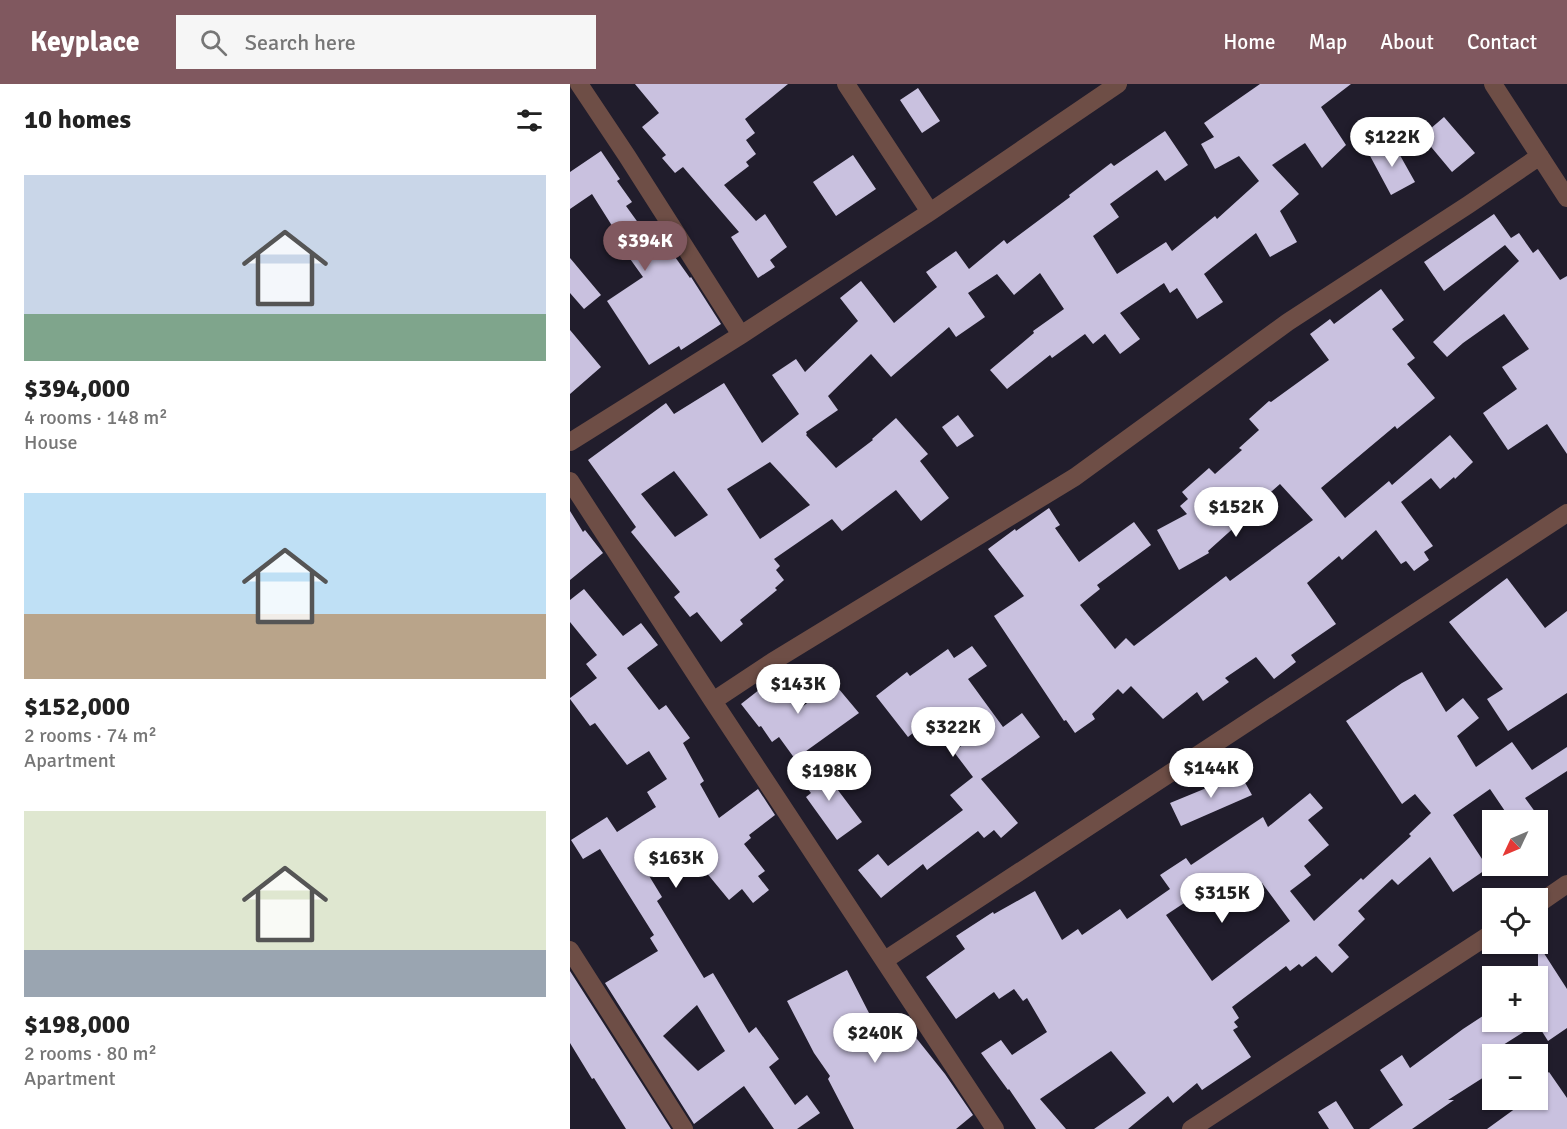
<!DOCTYPE html>
<meta charset="utf-8">
<style>
body{margin:0;font-family:Signika,sans-serif;background:#f6f6f6;color:#222;height:100vh;display:flex;flex-direction:column;font-size:22px;white-space:nowrap}
*{box-sizing:border-box;margin:0}
p{font-size:20px;color:#767676}
.icon{flex:none;width:33px;height:33px;fill:none;stroke:currentColor;stroke-width:2;stroke-linecap:round;stroke-linejoin:round}
.map{position:relative;flex:1;overflow:hidden}
.side{display:flex;flex-direction:column;background:#fff;width:570px}
.side>*{flex:none}
.needle{width:39px;rotate:226deg}
.tools{position:absolute;left:912px;top:726px;display:grid;gap:12px}
.tools a{display:grid;place-items:center;width:66px;height:66px;border-radius:0px;background:#fff;box-shadow:0 2px 4px #0004;font-size:30px}
.price{position:absolute;translate:-50% -51px;padding:0 14px;border-radius:21px;background:#fff;color:#222;font-size:20px;line-height:39px;filter:drop-shadow(0 2px 3px #0008)}
.price::after{content:'';position:absolute;left:50%;top:36px;width:18px;height:14px;margin-left:-9px;background:inherit;clip-path:polygon(0 0,100% 0,50% 100%)}
.price.on{background:#80585f;color:#fff}
ul{padding:0;list-style:none}
li{display:grid;align-content:center;gap:12px;height:318px;padding:0 24px}
li span{display:grid;place-items:center;height:186px;border-radius:0px;color:#555}
li>.icon{margin-inline-start:auto}
span .icon{width:108px;height:108px;fill:#fffc;stroke-width:1}
li b{font-size:26px}
h2{display:flex;justify-content:space-between;align-items:center;height:72px;padding:0 24px;font-size:26px}
header{display:flex;align-items:center;gap:36px;box-sizing:border-box;height:84px;padding:0 30px;background:#80585f;color:#fff}
header strong{font-size:28px}
nav{display:flex;gap:33px;margin-inline-start:auto;font-size:21px}
.search{width:420px;height:54px;background:#f6f6f6;display:flex;align-items:center;gap:15px;box-sizing:border-box;padding:0 21px;border-radius:0px;color:#767676;font-size:22px}
main{display:flex;flex:1;min-height:0}
.map>svg:first-child{display:block}
.building{fill:#c9c1df;fill-rule:evenodd}
.lines{fill:none;stroke-linecap:round;stroke-linejoin:round}
.street{stroke:#6e4e46;stroke-width:18}
</style>
<header>
<strong>Keyplace</strong>
<div class="search"><svg class="icon" aria-label="search" viewBox="0 0 24 24"><circle cx="10" cy="10" r="6"/><path d="M15 15l6 6"/></svg>Search here</div>
<nav><a>Home</a><a>Map</a><a>About</a><a>Contact</a></nav>
</header>
<main>
<section class="side">
<h2>10 homes<svg class="icon" aria-label="filters" viewBox="0 0 24 24"><path d="M4 7h16M4 17h16"/><circle cx="9" cy="7" r="2"/><circle cx="15" cy="17" r="2"/></svg></h2>
<ul>
<li><span style="background:linear-gradient(#c9d6e8 75%,#7fa58c 0)"><svg class="icon" aria-label="home" viewBox="0 0 24 24"><path d="M3 11l9-7 9 7M6 9v11h12V9"/></svg></span><div><b>$394,000</b><p>4 rooms · 148 m²</p><p>House</p></div></li>
<li><span style="background:linear-gradient(#bfe0f5 65%,#b9a48a 0)"><svg class="icon" aria-label="home" viewBox="0 0 24 24"><path d="M3 11l9-7 9 7M6 9v11h12V9"/></svg></span><div><b>$152,000</b><p>2 rooms · 74 m²</p><p>Apartment</p></div></li>
<li><span style="background:linear-gradient(#dfe7d0 75%,#9aa5b1 0)"><svg class="icon" aria-label="home" viewBox="0 0 24 24"><path d="M3 11l9-7 9 7M6 9v11h12V9"/></svg></span><div><b>$198,000</b><p>2 rooms · 80 m²</p><p>Apartment</p></div></li>
</ul>
</section>
<div class="map">
<svg width="997" height="1045" viewBox="0 0 997 1045">
<rect width="100%" height="100%" fill="#211d2c"/>
<path class="building" d="M 65,0 L 218,0 L 175,35 L 185,49 L 176,56 L 186,70 L 176,78 L 179,82 L 154,101 L 186,137 L 195,130 L 217,163 L 200,176 L 205,183 L 188,194 L 161,153 L 169,148 L 113,83 L 105,89 L 92,74 L 96,71 L 72,43 L 89,29 Z
M 690,0 L 781,0 L 751,23 L 776,61 L 752,84 L 735,59 L 702,81 L 729,110 L 710,127 L 727,158 L 700,173 L 686,149 L 634,190 L 653,218 L 627,235 L 607,204 L 600,209 L 594,199 L 550,229 L 570,255 L 550,270 L 535,250 L 523,260 L 515,250 L 482,274 L 480,271 L 437,305 L 420,286 L 464,249 L 463,247 L 494,225 L 470,189 L 444,211 L 427,190 L 398,209 L 415,233 L 386,253 L 379,243 L 321,293 L 301,270 L 258,312 L 268,326 L 236,348 L 237,350 L 236,351 L 266,384 L 303,356 L 302,355 L 326,334 L 358,370 L 350,377 L 379,414 L 351,437 L 326,406 L 272,447 L 262,435 L 204,475 L 210,482 L 206,486 L 214,496 L 205,504 L 207,506 L 170,536 L 173,540 L 151,558 L 127,528 L 120,533 L 104,513 L 110,508 L 61,448 L 66,443 L 18,376 L 96,319 L 104,330 L 154,299 L 192,359 L 229,330 L 202,291 L 226,275 L 235,288 L 288,237 L 270,214 L 291,197 L 324,239 L 367,203 L 356,188 L 386,167 L 399,185 L 434,156 L 437,160 L 500,113 L 499,111 L 541,79 L 544,82 L 595,47 L 618,81 L 595,97 L 587,86 L 540,120 L 549,133 L 523,152 L 547,190 L 596,158 L 602,167 L 645,132 L 647,135 L 689,97 L 669,72 L 645,85 L 631,60 L 644,53 L 634,39 ZM 200,378 L 240,421 L 190,455 L 157,405 ZM 104,387 L 138,431 L 105,453 L 71,410 Z
M 348,4 L 370,37 L 352,49 L 330,16 Z
M 874,33 L 905,69 L 882,88 L 852,52 Z
M 822,57 L 845,98 L 821,111 L 799,70 Z
M 31,67 L 50,95 L 47,97 L 62,118 L 56,122 L 85,162 L 93,156 L 120,194 L 121,193 L 151,240 L 111,266 L 109,262 L 79,281 L 37,217 L 73,193 L 48,158 L 51,156 L 22,110 L 0,125 L 0,88 Z
M 283,71 L 306,105 L 266,132 L 243,98 Z
M 924,130 L 941,154 L 949,149 L 963,169 L 968,165 L 990,196 L 997,192 L 997,370 L 977,340 L 938,366 L 913,329 L 947,305 L 932,283 L 959,265 L 934,230 L 893,259 L 877,273 L 863,258 L 949,177 L 935,161 L 874,207 L 854,178 Z
M 0,174 L 31,211 L 14,225 L 0,209 Z
M 811,205 L 834,236 L 822,245 L 845,274 L 837,280 L 865,314 L 827,345 L 825,342 L 751,404 L 775,434 L 819,397 L 822,401 L 880,351 L 903,378 L 885,395 L 884,393 L 870,405 L 861,394 L 831,418 L 863,462 L 854,468 L 859,476 L 844,487 L 836,477 L 831,480 L 806,446 L 772,476 L 769,472 L 737,499 L 766,540 L 721,571 L 726,578 L 704,595 L 686,573 L 655,594 L 659,598 L 633,617 L 627,608 L 593,635 L 561,602 L 553,610 L 548,605 L 522,630 L 525,635 L 505,649 L 496,636 L 494,637 L 424,532 L 454,512 L 418,465 L 445,445 L 446,447 L 479,424 L 490,441 L 485,444 L 509,478 L 564,438 L 581,461 L 527,501 L 530,505 L 510,521 L 545,565 L 556,554 L 564,562 L 656,492 L 660,497 L 743,436 L 710,400 L 677,429 L 678,431 L 638,467 L 639,469 L 609,486 L 587,446 L 617,430 L 610,422 L 618,415 L 612,408 L 639,384 L 645,390 L 672,366 L 669,364 L 689,346 L 679,335 L 699,317 L 701,318 L 759,276 L 740,250 L 760,235 L 764,240 Z
M 0,246 L 31,283 L 0,310 Z
M 388,331 L 404,352 L 387,363 L 372,343 Z
M 0,427 L 13,448 L 15,446 L 33,469 L 0,496 Z
M 937,494 L 975,544 L 997,527 L 997,609 L 938,647 L 917,615 L 933,605 L 879,538 Z
M 14,505 L 53,552 L 71,539 L 88,561 L 57,584 L 89,626 L 96,621 L 120,654 L 113,659 L 134,697 L 130,700 L 149,734 L 188,705 L 205,731 L 179,751 L 181,754 L 174,760 L 195,787 L 188,792 L 199,806 L 183,819 L 172,805 L 159,816 L 126,776 L 119,780 L 101,757 L 70,777 L 92,813 L 87,817 L 134,894 L 143,889 L 179,949 L 186,943 L 209,975 L 199,983 L 225,1021 L 237,1011 L 250,1029 L 227,1045 L 204,1045 L 174,1002 L 124,1040 L 35,899 L 88,867 L 80,854 L 84,851 L 30,765 L 13,775 L 1,756 L 37,733 L 47,748 L 86,723 L 77,708 L 97,695 L 79,667 L 57,681 L 25,639 L 20,642 L 0,615 L 0,614 L 27,594 L 16,580 L 27,571 L 0,538 L 0,516 ZM 127,921 L 155,967 L 128,987 L 93,952 Z
M 402,562 L 417,582 L 398,595 L 433,643 L 452,629 L 470,653 L 411,695 L 448,739 L 431,754 L 424,746 L 414,754 L 408,747 L 357,786 L 353,780 L 311,814 L 288,786 L 308,770 L 318,782 L 393,726 L 380,711 L 403,693 L 384,668 L 397,657 L 374,624 L 338,653 L 306,612 L 337,588 L 340,592 L 378,565 L 384,574 Z
M 852,588 L 876,628 L 893,614 L 909,634 L 887,652 L 906,683 L 942,658 L 962,686 L 997,663 L 997,687 L 955,714 L 971,736 L 941,736 L 920,705 L 883,731 L 918,784 L 883,808 L 860,773 L 828,801 L 822,795 L 788,827 L 795,835 L 768,861 L 779,873 L 762,889 L 746,872 L 732,883 L 729,880 L 720,887 L 716,882 L 662,923 L 669,934 L 664,938 L 668,943 L 663,946 L 681,973 L 632,1006 L 627,999 L 603,1019 L 598,1012 L 558,1045 L 524,1045 L 576,1009 L 541,967 L 470,1015 L 496,1045 L 466,1045 L 439,1005 L 438,1006 L 411,969 L 431,956 L 442,971 L 477,948 L 457,914 L 453,917 L 444,905 L 429,915 L 424,908 L 386,935 L 356,893 L 395,865 L 386,852 L 423,828 L 424,830 L 465,807 L 492,856 L 508,845 L 512,851 L 550,825 L 557,835 L 600,805 L 590,791 L 616,774 L 621,781 L 693,733 L 698,743 L 740,709 L 753,724 L 738,736 L 759,761 L 734,782 L 741,791 L 720,807 L 744,837 L 791,794 L 793,796 L 841,752 L 839,750 L 861,729 L 845,710 L 832,720 L 776,637 L 832,599 ZM 655,792 L 669,814 L 692,799 L 720,837 L 642,897 L 596,831 Z
M 208,591 L 231,624 L 263,598 L 289,629 L 225,675 L 209,653 L 202,658 L 191,642 L 189,643 L 171,620 Z
M 246,677 L 292,738 L 267,756 L 236,713 L 241,709 L 227,691 Z
M 668,686 L 682,711 L 611,742 L 600,719 L 634,705 Z
M 968,860 L 997,905 L 997,944 L 978,957 L 968,941 L 968,939 L 914,973 L 922,988 L 878,1016 L 884,1016 L 842,1045 L 799,1045 L 833,1021 L 810,986 L 832,971 L 840,984 L 893,945 L 922,926 L 922,938 L 968,938 Z
M 277,886 L 299,929 L 317,954 L 335,940 L 375,990 L 403,1031 L 386,1045 L 284,1045 L 258,995 L 260,992 L 244,969 L 217,917 Z
M 0,887 L 101,1045 L 56,1045 L 24,994 L 22,995 L 0,959 Z
M 979,988 L 997,1014 L 997,1045 L 917,1045 L 957,1016 L 968,1016 L 968,996 Z
M 766,1017 L 784,1045 L 759,1045 L 748,1028 Z"/>
<g class="lines">
<path class="street" d="M 9,0 L 57,72 L 171,251
M 276,0 L 360,128
M 923,0 L 997,114
M 0,358 L 171,251 L 360,128 L 548,0
M 0,397 L 143,617 L 425,1045
M 143,617 L 202,578 L 505,393 L 718,238 L 898,121 L 970,72
M 968,820 L 997,800
M 0,866 L 114,1045
M 315,876 L 997,429
M 621,1045 L 922,849"/>
</g>
</svg>
<div class="tools">
<a><svg class="needle" viewBox="-14 -14 28 28"><path d="M0-13l5 13h-10z" fill="#e53935"/><path d="M0 13l5-13h-10z" fill="#767676"/></svg></a>
<a><svg class="icon" aria-label="locate" viewBox="0 0 24 24"><circle cx="12" cy="12" r="6"/><path d="M12 2v4M12 18v4M2 12h4M18 12h4"/></svg></a>
<a>+</a>
<a>−</a>
</div>
<b class="price" style="left:822px;top:84px">$122K</b>
<b class="price on" style="left:75px;top:188px">$394K</b>
<b class="price" style="left:666px;top:454px">$152K</b>
<b class="price" style="left:228px;top:631px">$143K</b>
<b class="price" style="left:383px;top:674px">$322K</b>
<b class="price" style="left:641px;top:715px">$144K</b>
<b class="price" style="left:259px;top:718px">$198K</b>
<b class="price" style="left:106px;top:805px">$163K</b>
<b class="price" style="left:652px;top:840px">$315K</b>
<b class="price" style="left:305px;top:980px">$240K</b>
</div>
</main>
